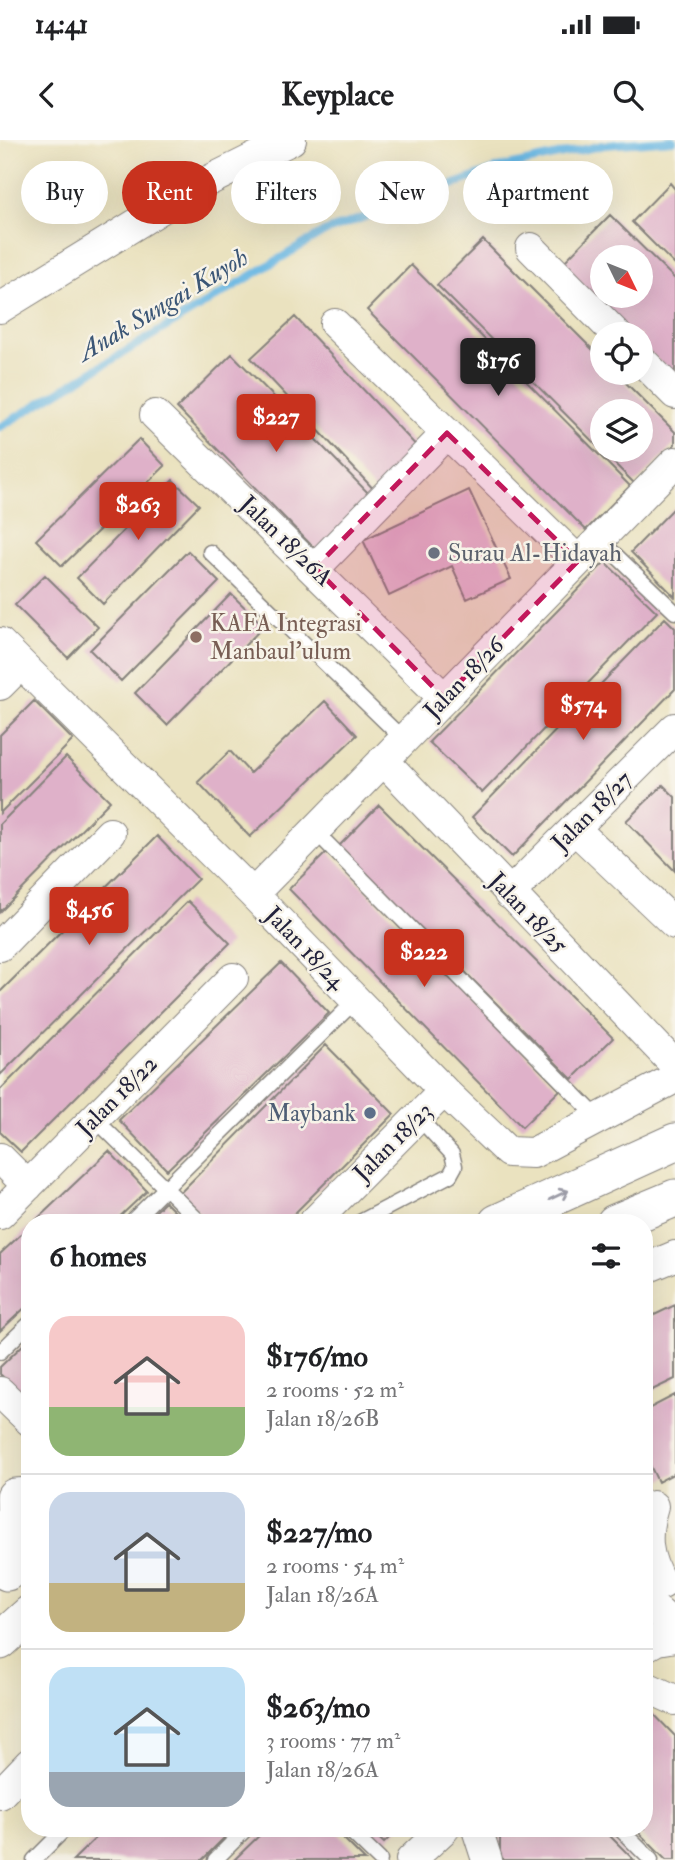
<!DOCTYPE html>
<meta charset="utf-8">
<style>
body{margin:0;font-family:"IM FELL Double Pica",serif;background:#f2f2f2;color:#202124;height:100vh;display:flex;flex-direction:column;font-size:26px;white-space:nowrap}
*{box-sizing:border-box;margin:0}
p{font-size:23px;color:#757577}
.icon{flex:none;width:38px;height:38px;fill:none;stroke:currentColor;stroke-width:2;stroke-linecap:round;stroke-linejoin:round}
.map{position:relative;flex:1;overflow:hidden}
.side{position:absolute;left:21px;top:1074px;width:632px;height:623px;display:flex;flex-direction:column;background:#fff;border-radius:28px;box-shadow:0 7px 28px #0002}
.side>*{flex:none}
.top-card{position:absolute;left:21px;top:21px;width:634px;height:63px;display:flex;gap:14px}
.needle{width:46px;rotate:133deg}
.buttons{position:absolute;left:590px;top:105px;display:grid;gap:14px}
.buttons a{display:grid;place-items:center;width:63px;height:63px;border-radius:50%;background:#fff;box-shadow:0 7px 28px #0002;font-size:35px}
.price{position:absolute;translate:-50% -60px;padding:0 16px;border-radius:7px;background:#c8321e;color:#fff;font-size:23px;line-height:46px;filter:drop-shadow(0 2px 4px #0008)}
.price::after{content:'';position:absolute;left:50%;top:42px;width:21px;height:16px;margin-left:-10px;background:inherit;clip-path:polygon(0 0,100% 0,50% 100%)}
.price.active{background:#222;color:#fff}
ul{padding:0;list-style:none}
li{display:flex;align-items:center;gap:21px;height:175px;padding:0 28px}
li+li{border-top:2px solid #e0e0e0}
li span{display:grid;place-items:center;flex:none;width:196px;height:140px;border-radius:21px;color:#555}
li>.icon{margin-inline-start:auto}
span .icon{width:84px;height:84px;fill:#fffc;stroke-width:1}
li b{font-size:30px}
h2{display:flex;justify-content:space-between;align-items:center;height:84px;padding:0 28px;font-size:30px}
.chip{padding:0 24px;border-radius:32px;background:#fff;box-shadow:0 7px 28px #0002;font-size:24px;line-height:63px}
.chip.active{background:#c8321e;color:#fff}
.status{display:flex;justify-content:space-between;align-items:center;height:49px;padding:0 35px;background:#fff;direction:ltr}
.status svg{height:19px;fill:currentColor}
header{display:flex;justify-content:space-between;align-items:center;height:91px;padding:0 28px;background:#fff;font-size:32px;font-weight:700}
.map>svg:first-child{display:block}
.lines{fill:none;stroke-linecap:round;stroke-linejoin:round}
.stream{stroke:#69b7e3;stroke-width:8}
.building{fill:#dfb1c9;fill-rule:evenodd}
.service-casing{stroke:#86827d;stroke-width:17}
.minor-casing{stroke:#86827d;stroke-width:32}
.tertiary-casing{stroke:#86827d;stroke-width:39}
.service{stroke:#fff;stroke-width:14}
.minor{stroke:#fff;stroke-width:30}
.tertiary{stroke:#fff;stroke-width:37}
.oneway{stroke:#9c9ca7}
.marked{fill:#c2185b;fill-opacity:0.2;stroke:#c2185b;stroke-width:5;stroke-dasharray:14 9;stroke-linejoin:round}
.worship-dot{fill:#6b7280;stroke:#f7f3e8;stroke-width:2.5}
.education-dot{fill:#8d6e63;stroke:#f7f3e8;stroke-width:2.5}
.service-dot{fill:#5c6f8a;stroke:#f7f3e8;stroke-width:2.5}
.labels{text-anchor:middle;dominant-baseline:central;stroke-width:5;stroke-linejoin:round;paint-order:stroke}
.street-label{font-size:24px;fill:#22223b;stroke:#f7f3e8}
.worship-label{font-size:24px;fill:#5b616d;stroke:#f7f3e8;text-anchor:start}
.education-label{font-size:24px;fill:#785e54;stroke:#f7f3e8;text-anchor:start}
.service-label{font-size:24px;fill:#4e5e75;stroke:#f7f3e8;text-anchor:end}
.water-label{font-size:26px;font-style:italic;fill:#3b5676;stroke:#f7f3e8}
</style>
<div class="status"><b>14:41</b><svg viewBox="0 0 49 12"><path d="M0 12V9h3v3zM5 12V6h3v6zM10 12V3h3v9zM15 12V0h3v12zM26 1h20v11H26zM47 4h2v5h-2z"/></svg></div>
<header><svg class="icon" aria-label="back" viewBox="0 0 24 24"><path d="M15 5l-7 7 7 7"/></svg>Keyplace<svg class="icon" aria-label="search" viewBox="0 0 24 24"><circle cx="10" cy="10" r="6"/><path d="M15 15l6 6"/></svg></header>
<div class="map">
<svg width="675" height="1720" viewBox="0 0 675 1720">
<rect width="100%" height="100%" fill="#f7f3e8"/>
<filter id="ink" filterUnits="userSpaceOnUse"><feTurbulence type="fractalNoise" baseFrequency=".0143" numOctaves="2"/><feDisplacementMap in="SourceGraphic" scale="14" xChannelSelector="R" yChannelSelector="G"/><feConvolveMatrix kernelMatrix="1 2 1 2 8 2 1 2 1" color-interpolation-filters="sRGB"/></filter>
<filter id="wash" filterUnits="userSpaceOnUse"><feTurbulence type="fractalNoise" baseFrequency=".00686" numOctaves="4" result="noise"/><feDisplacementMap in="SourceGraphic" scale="28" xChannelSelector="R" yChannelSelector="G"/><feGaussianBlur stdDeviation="1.57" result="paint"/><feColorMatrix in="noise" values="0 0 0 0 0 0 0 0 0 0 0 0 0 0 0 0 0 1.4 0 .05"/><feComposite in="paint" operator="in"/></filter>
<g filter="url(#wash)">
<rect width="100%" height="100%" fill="#eae2bf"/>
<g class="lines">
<path class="stream" d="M 0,287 L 324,92 L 499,28 L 604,5 L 673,0"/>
</g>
<g id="blocks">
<path class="building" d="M 670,43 L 675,49 L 675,125 L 632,82 Z
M 610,75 L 675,139 L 675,238 L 640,203 L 640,194 L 631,194 L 561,125 ZM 602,117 L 640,117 L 640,156 L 602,156 Z
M 483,100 L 602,219 L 602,233 L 616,233 L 675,292 L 675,304 L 635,344 L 437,145 ZM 602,271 L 640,271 L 640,310 L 602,310 Z
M 411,125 L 630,346 L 586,390 L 367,170 Z
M 295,177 L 423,313 L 378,354 L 251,218 Z
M 232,214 L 375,360 L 320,414 L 177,268 Z
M 139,299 L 165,326 L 62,426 L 36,400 Z
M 173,340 L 199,365 L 103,464 L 77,438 Z
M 469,350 L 511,439 L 467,459 L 452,426 L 389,456 L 363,400 Z
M 675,367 L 675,457 L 631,412 Z
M 188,411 L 219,442 L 121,541 L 90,510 Z
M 605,422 L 657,472 L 482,653 L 429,602 Z
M 45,435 L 98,487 L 68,518 L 15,465 Z
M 231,454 L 264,486 L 167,585 L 135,553 Z
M 665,478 L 675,488 L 675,549 L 512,717 L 472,677 Z
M 34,561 L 73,600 L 0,673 L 0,595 Z
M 325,561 L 357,595 L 250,697 L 198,642 L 230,611 L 250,633 Z
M 66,617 L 110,661 L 0,772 L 0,684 Z
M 663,645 L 675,657 L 675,731 L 626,681 Z
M 379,665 L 613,898 L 572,939 L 339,706 Z
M 157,696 L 198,739 L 0,935 L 0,852 Z
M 328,711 L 560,950 L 522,987 L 289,749 Z
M 188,761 L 230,803 L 21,1012 L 0,992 L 0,950 Z
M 281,823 L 329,873 L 167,1030 L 119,980 Z
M 326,905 L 394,974 L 285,1083 L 210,1083 L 180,1053 Z
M 109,1011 L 147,1051 L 113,1083 L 33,1083 Z
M 165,1062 L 186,1083 L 144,1083 Z
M 30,1086 L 30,1163 L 0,1191 L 0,1114 Z
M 675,1165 L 675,1239 L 644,1254 L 644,1180 Z
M 30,1198 L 30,1263 L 0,1234 L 0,1227 Z
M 675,1255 L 675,1333 L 658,1342 L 644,1313 L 644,1271 Z
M 644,1568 L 648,1568 L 675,1596 L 675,1720 L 666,1720 L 635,1689 L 644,1689 Z
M 105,1689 L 233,1689 L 202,1720 L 73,1720 Z
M 266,1689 L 334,1689 L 365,1720 L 234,1720 Z
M 369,1689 L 398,1689 L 384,1703 Z
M 500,1689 L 603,1689 L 634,1720 L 504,1720 L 500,1716 Z"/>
</g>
</g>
<g filter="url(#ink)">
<use href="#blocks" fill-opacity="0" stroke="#86827d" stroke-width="2"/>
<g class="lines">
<defs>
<path id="service" d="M 600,400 L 675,472
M 210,412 L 404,600
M 315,691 L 599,979
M 95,979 L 201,1083
M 130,1083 L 356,860
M 358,1083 L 450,1035 L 455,1026 L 452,1014 L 418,977
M 0,1212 L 30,1183
M 348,1689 L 380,1720
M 620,1689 L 651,1720
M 34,1720 L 65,1689
M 215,1720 L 246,1689"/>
<path id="minor" d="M 531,108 L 616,194
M 0,168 L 198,46 L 291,0
M 335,184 L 578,421
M 640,219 L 675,254
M 155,275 L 444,558
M 315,428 L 447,293
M 0,503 L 253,754 L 444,951 L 508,1012 L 533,1013 L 675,938
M 0,545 L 21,524
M 383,620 L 675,925
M 575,689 L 675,784
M 253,754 L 675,322
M 509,754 L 675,588
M 0,806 L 110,693
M 0,1018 L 28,1046
M 0,1074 L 233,838
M 313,1083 L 444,951
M 644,1129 L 675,1116
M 0,1252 L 30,1281
M 653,1366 C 644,1396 646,1418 662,1444
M 644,1460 L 675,1486
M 644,1507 L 657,1500 L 675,1497
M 644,1546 L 675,1560
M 0,1654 L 30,1623
M 477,1689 L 487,1720
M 411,1720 L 444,1689"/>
<path id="tertiary" d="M 497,1083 L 675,1002
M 615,1083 L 675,1058
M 7,1432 L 16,1396 L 15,1357 L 30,1356
M 0,1501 L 30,1474"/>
</defs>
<use href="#service" class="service-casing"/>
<use href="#minor" class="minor-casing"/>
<use href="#tertiary" class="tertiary-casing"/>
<use href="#service" class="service"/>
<use href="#minor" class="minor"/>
<use href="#tertiary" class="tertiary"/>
</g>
<defs><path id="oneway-shaft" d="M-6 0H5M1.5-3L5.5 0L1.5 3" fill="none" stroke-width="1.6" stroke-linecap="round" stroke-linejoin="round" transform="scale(1.75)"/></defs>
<use class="oneway" href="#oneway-shaft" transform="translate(559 1055) rotate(-25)"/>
</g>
<path class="marked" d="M 447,293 L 578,421 L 444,558 L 315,428 Z"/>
<circle class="worship-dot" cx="434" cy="413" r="7"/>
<circle class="education-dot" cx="196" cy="497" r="7"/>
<circle class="service-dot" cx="370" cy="973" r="7"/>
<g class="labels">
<g class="street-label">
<text transform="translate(286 401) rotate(44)">Jalan 18/26A</text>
<text transform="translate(464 538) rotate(-46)">Jalan 18/26</text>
<text transform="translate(592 671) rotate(-45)">Jalan 18/27</text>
<text transform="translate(528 773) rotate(46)">Jalan 18/25</text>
<text transform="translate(305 808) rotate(46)">Jalan 18/24</text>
<text transform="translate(117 956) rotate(-45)">Jalan 18/22</text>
<text transform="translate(393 1002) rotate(-45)">Jalan 18/23</text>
</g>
<g class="worship-label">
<text x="448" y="413">Surau Al-Hidayah</text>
</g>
<g class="education-label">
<text x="210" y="483">KAFA Integrasi<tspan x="210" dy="28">Manbaul'ulum</tspan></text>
</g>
<g class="service-label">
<text x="356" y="973">Maybank</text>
</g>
<g class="water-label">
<text transform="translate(163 165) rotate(-31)">Anak Sungai Kuyoh</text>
</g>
</g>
</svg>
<div class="buttons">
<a><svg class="needle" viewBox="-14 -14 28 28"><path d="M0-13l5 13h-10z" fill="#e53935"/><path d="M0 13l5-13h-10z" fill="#757577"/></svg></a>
<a><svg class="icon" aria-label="locate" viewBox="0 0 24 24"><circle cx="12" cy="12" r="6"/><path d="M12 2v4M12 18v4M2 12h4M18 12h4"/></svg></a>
<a><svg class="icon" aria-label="layers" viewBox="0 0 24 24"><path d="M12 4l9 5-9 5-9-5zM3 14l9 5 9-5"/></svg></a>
</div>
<b class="price active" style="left:498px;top:258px">$176</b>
<b class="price" style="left:276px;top:314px">$227</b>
<b class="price" style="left:138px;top:402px">$263</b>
<b class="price" style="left:583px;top:602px">$574</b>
<b class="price" style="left:89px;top:807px">$456</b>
<b class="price" style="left:424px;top:849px">$222</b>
<div class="top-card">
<a class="chip">Buy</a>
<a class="chip active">Rent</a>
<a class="chip">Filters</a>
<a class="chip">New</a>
<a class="chip">Apartment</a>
</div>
<section class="side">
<h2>6 homes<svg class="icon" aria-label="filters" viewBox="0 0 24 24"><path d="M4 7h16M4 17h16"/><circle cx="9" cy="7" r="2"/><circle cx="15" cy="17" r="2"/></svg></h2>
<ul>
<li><span style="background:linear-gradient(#f6c9c9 65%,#8fb573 0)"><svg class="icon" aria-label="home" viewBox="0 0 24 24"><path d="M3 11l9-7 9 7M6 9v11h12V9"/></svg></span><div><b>$176/mo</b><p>2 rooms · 52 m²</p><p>Jalan 18/26B</p></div></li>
<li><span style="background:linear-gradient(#c9d6e8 65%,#c2b280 0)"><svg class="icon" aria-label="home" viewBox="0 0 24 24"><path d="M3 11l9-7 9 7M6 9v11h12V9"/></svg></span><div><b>$227/mo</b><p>2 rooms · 54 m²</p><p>Jalan 18/26A</p></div></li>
<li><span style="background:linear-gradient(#bfe0f5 75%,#9aa5b1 0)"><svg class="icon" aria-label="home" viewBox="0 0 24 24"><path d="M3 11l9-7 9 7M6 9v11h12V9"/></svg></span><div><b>$263/mo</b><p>3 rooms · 77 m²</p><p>Jalan 18/26A</p></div></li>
</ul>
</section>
</div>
